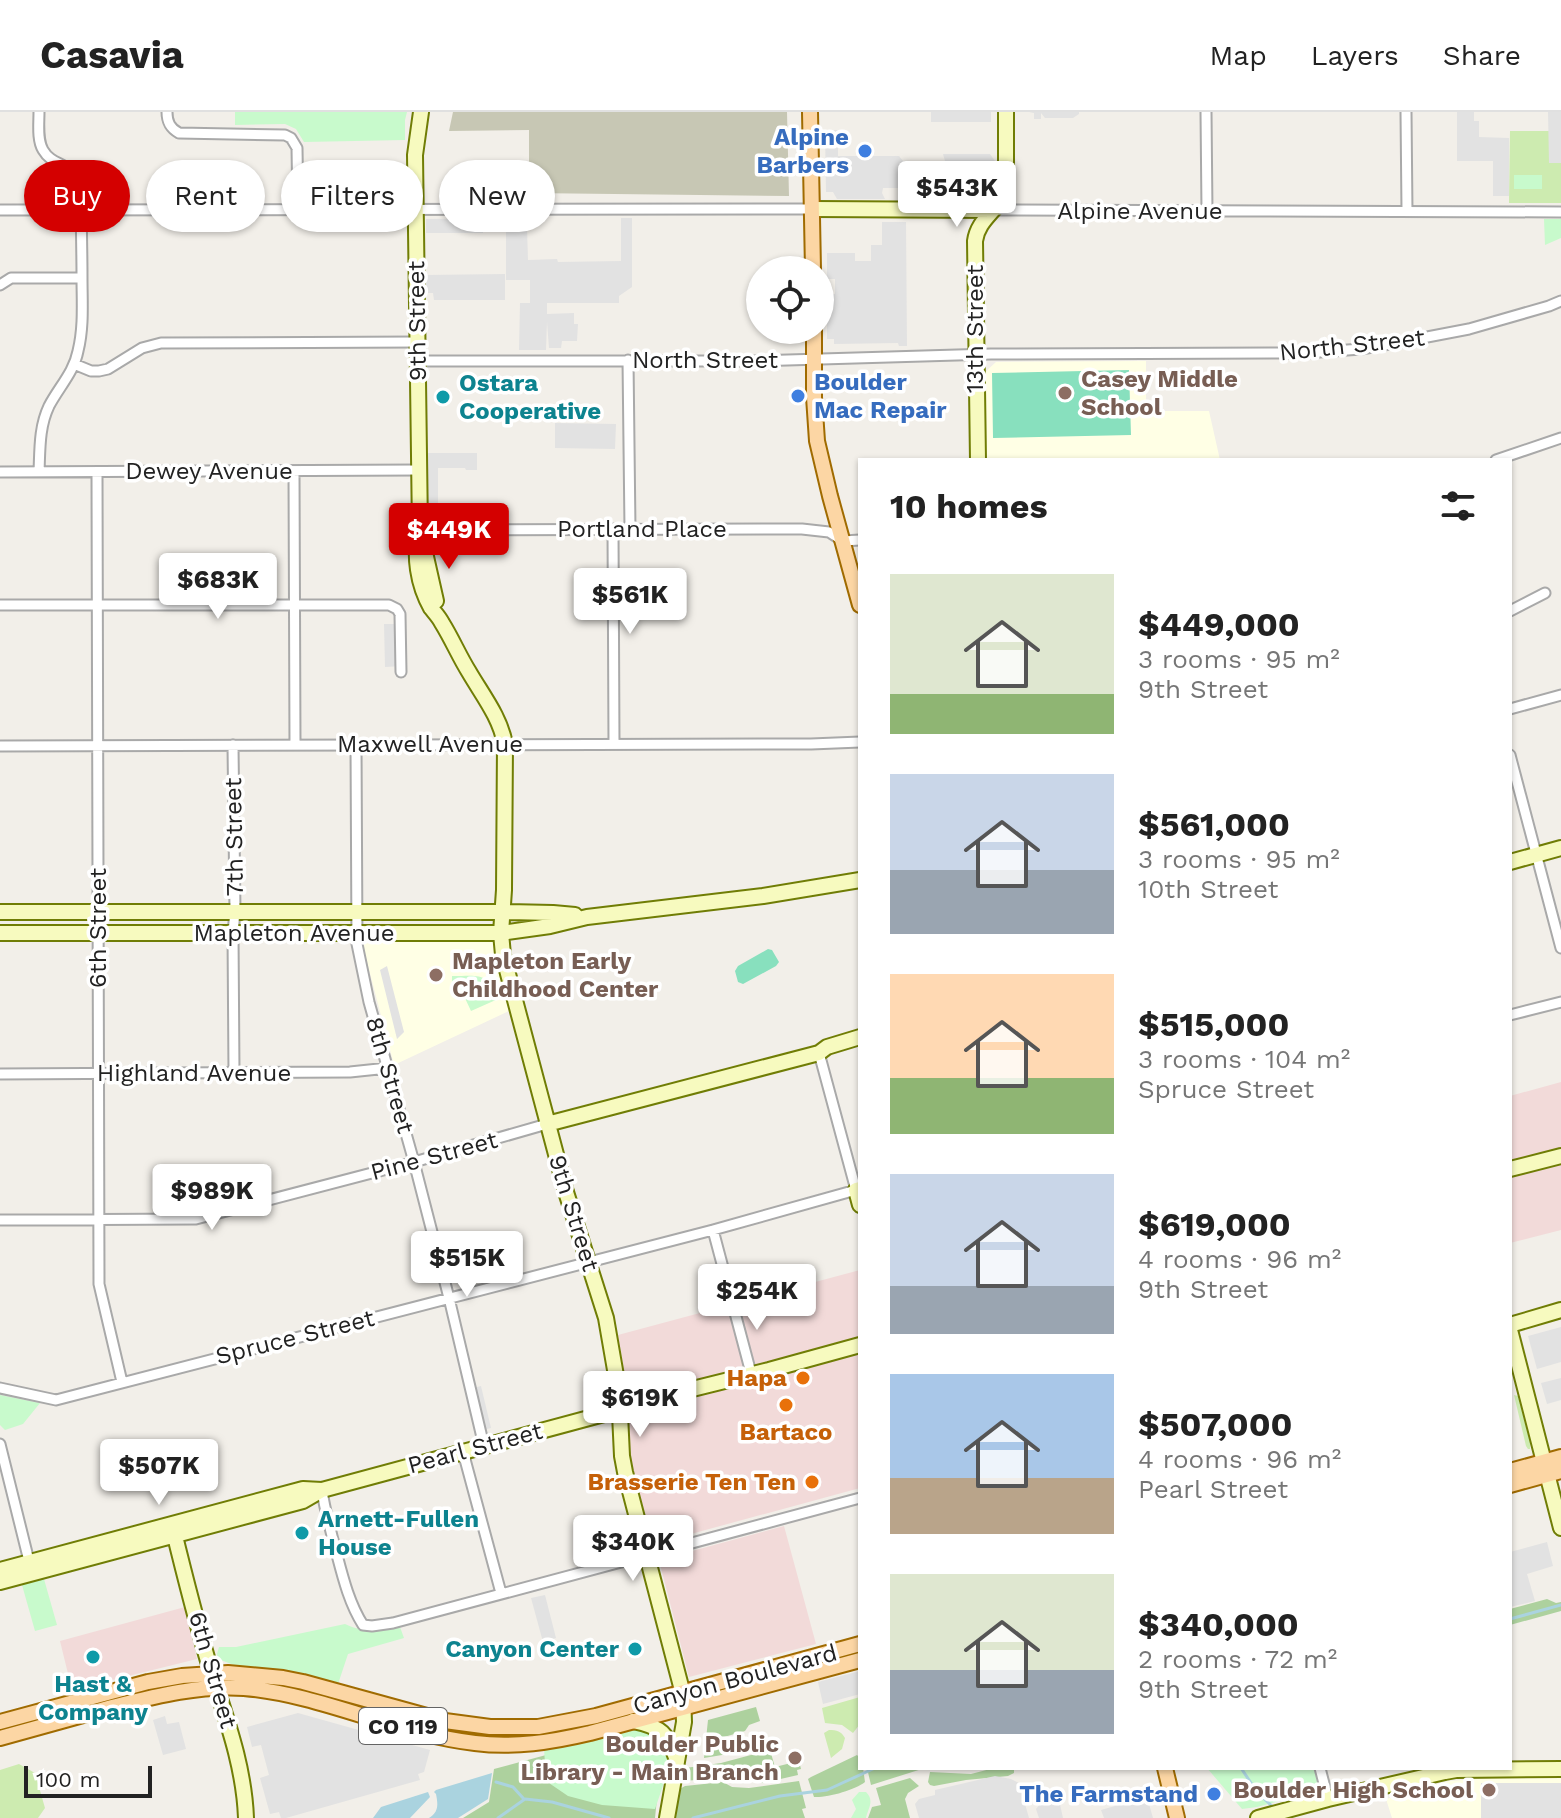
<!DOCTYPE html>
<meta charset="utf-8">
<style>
body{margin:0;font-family:"Work Sans",sans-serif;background:#f6f6f6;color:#222;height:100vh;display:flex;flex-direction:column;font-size:30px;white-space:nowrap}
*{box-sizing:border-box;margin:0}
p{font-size:26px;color:#767676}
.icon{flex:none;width:44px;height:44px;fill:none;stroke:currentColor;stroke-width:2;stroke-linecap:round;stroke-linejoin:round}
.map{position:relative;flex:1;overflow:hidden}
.details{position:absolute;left:858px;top:346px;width:654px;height:1312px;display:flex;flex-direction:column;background:#fff;border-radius:0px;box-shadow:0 2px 6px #0004}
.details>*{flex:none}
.top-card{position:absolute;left:24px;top:48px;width:714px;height:72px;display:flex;gap:16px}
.tools{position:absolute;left:746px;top:144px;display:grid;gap:16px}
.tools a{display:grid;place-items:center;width:88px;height:88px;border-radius:50%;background:#fff;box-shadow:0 2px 6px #0004;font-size:40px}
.scale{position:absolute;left:24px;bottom:20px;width:128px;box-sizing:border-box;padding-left:8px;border:4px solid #222;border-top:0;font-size:22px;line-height:28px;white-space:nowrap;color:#222;-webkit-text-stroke:6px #fff;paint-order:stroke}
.price{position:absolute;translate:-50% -68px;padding:0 18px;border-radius:8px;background:#fff;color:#222;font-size:26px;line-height:52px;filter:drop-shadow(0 2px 4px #0008)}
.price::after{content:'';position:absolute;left:50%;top:48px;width:24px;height:18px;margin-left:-12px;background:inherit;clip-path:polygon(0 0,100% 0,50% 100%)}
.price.selected{background:#d40000;color:#fff}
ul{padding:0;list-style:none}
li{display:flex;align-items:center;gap:24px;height:200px;padding:0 32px}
li span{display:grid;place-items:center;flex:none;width:224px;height:160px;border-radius:0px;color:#555}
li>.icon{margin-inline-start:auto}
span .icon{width:96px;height:96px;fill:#fffc;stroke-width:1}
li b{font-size:34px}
h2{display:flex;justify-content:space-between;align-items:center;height:96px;padding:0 32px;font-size:34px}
.pill{padding:0 28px;border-radius:36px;background:#fff;box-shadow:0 2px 6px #0004;font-size:28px;line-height:72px}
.pill.selected{background:#d40000;color:#fff}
header{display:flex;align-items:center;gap:48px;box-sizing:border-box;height:112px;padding:0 40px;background:#fff;border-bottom:2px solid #e0e0e0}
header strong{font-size:38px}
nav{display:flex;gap:44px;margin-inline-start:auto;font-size:28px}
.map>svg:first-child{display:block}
.commercial{fill:#f2dad9}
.education{fill:#ffffe5}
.construction{fill:#c7c7b4}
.grass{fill:#cdebb0}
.forest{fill:#add19e}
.park{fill:#c8facc}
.pitch{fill:#88e0be}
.parking{fill:#e2e2e2}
.water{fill:#aad3df}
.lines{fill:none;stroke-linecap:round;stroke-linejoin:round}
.stream{stroke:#aad3df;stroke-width:3}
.street-casing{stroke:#a9a9a9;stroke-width:13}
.secondary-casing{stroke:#707d05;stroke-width:18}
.primary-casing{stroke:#a06b00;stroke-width:18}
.street{stroke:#fff;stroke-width:9}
.secondary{stroke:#f7fabf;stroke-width:14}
.primary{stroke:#fcd6a4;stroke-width:14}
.shop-dot{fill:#3f7fe0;stroke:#fff;stroke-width:3}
.education-dot{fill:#8d6e63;stroke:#fff;stroke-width:3}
.culture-dot{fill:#0f9aa8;stroke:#fff;stroke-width:3}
.food-dot{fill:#e8710a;stroke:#fff;stroke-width:3}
.labels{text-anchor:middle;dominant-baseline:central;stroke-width:7;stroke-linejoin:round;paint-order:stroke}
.shield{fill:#fff;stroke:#646464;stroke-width:2}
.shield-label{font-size:22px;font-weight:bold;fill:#222}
.shop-label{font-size:24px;font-weight:bold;fill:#366cbe;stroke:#fff;text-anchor:end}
.street-label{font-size:24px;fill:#222;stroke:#fff}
.education-label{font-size:24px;font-weight:bold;fill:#785e54;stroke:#fff;text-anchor:start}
.culture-label{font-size:24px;font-weight:bold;fill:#0d838f;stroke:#fff;text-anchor:start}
.food-label{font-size:24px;font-weight:bold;fill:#c56008;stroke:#fff;text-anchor:end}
</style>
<header>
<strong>Casavia</strong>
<nav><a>Map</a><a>Layers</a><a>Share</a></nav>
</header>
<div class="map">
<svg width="1561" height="1706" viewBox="0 0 1561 1706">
<rect width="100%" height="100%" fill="#f2efe9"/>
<path class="commercial" d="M 1561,970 L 1561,1036 L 1510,1048 L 1510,984 Z
M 1561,1051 L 1561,1118 L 1510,1131 L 1510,1064 Z
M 860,1158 L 860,1376 L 654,1432 L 630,1350 L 627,1308 L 630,1293 L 618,1223 Z
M 784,1414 L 816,1532 L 689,1565 L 659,1448 Z
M 185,1495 L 197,1547 L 72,1578 L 60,1529 Z"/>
<path class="education" d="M 1146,249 L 1146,299 L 1209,299 L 1220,348 L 986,348 L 984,328 L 983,262 L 996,250 Z
M 361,827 L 492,827 L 509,899 L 394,953 Z
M 1493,1666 L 1561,1666 L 1561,1706 L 1392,1706 L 1386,1687 L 1449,1669 Z"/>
<path class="construction" d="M 453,0 L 787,0 L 789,84 L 529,81 L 529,18 L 449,19 Z"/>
<path class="grass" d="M 1510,19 L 1549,19 L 1549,51 L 1561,51 L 1561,91 L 1509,91 Z
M 1514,1283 L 1518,1284 L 1530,1330 L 1530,1337 L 1528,1337 L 1526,1334 Z
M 860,1585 L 860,1612 L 853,1621 L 842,1613 L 825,1611 L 822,1596 Z
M 829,1618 C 837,1618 841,1619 845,1626 L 842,1637 L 831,1646 L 824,1621 Z
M 19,1652 L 35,1661 L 45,1696 L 38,1706 L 0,1706 L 0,1658 Z"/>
<path class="forest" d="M 1547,1487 L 1556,1491 L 1561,1490 L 1561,1499 L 1510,1513 L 1510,1497 Z
M 756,1595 L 760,1609 L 749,1613 L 745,1619 L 724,1625 L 728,1642 L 704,1646 L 708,1608 Z
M 770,1638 L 775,1655 L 799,1649 L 801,1657 L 797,1658 L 798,1663 L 763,1671 L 726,1666 L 682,1669 L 685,1656 L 721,1651 Z
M 561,1639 L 659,1667 L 655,1706 L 463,1706 L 489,1690 L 494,1657 Z
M 857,1643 L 860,1646 L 860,1656 L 863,1656 L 865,1670 C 855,1678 827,1686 814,1685 L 808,1667 L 811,1665 Z
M 867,1656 L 925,1656 L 871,1673 Z
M 994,1656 L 1014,1656 L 1014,1661 L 1008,1664 L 966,1668 L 934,1674 L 930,1673 L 928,1670 L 930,1660 L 971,1662 Z
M 910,1666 L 919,1674 L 908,1681 L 905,1687 L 910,1706 L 868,1706 L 872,1695 L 881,1693 L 876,1676 Z
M 799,1669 L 806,1696 L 802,1697 L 805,1706 L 676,1706 L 678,1678 L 685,1674 L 723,1670 L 732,1675 L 749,1676 Z"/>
<path class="park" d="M 235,0 L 407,0 L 405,8 L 405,28 L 304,30 L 296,17 L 285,12 L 235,13 Z
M 1514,63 L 1542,63 L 1542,77 L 1514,77 Z
M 1544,107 L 1561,107 L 1561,126 L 1545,133 Z
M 452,864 C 478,864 488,859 498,887 L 471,899 L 464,884 L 452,884 Z
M 0,1283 L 40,1291 L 23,1312 L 5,1318 L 0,1313 Z
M 44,1467 L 57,1513 L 35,1519 L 22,1473 Z
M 345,1512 C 367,1522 378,1519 400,1515 L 404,1526 L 348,1542 L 338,1572 L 306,1562 L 234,1553 L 218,1547 L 217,1542 L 219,1535 L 236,1535 Z
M 641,1616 L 654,1617 C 658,1622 663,1628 665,1633 C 673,1652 661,1679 655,1697 L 602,1693 L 568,1684 L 546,1669 L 544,1636 Z
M 1207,1656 L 1314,1656 L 1319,1678 L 1257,1695 L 1242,1697 Z
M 859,1680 L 866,1680 C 875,1689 868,1696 866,1706 L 851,1706 L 856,1697 L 852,1688 Z"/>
<path class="pitch" d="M 1129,258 L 1131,323 L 993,326 L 992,261 Z
M 768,837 L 772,838 L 779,850 L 776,854 L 743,872 L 738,870 L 735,859 L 738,854 Z"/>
<path class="parking" d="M 931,0 L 991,0 L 991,10 L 931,10 Z
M 1029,0 L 1079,0 L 1079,2 L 1073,6 L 1045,6 L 1041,1 L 1041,7 L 1034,7 L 1034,1 Z
M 1457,0 L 1474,0 L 1474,9 L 1479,9 L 1479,25 L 1509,26 L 1509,84 L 1493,84 L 1493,49 L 1457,49 Z
M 1548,0 L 1561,0 L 1561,51 L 1549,51 Z
M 838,18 L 838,44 L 899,44 L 903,49 L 945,49 L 943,42 L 990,42 L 995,49 L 984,72 L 984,81 L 986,87 L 947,87 L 943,76 L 883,76 L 882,81 L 885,87 L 837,87 L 833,80 L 826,80 L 825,19 Z
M 480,59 L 522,59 L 523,81 L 480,82 Z
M 506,106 L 506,115 L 483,115 L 483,121 L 426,121 L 426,107 Z
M 621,106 L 632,106 L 632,175 L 619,184 L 619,191 L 547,191 L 547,202 L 574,201 L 574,212 L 578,212 L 577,229 L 562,229 L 561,236 L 549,236 L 547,210 L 546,238 L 519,238 L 520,191 L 530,191 L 530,168 L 506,168 L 506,116 L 527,116 L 528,148 L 557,147 L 558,150 L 621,149 Z
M 882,110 L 906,110 L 907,234 L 899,234 L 898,231 L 834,232 L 834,227 L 827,227 L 827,182 L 835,182 L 835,167 L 827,167 L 827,141 L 855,141 L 855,149 L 871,149 L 871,133 L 882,133 Z
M 505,162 L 505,188 L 434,188 L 433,181 L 425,181 L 425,163 Z
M 555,311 L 616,312 L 615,337 L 555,336 Z
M 428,341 L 477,341 L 477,358 L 466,358 L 465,356 L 438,356 L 438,397 L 428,397 Z
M 384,512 L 403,512 L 404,554 L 385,555 Z
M 387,854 L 404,920 L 397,927 L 380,858 Z
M 1561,1215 L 1561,1250 L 1537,1257 L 1528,1224 Z
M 1561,1266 L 1561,1288 L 1547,1292 L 1541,1271 Z
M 481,1274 L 491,1316 L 483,1318 L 473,1276 Z
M 1547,1430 L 1553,1454 L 1527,1462 L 1535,1489 L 1510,1495 L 1510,1440 Z
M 545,1483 L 556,1526 L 543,1530 L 531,1486 Z
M 860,1559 L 860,1582 L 823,1592 L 818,1570 Z
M 298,1601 L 430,1638 L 424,1660 L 418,1662 L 420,1668 L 286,1706 L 281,1706 L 279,1700 L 270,1702 L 260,1666 L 269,1663 L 261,1633 L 252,1635 L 247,1615 Z
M 165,1604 L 167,1612 L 179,1610 L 186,1637 L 163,1643 L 153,1608 Z
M 995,1664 L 1011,1667 L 1019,1671 L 1029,1706 L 919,1706 L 915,1692 L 919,1687 L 935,1683 L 935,1678 Z
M 1481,1671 L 1561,1671 L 1561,1706 L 1481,1706 Z
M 1057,1679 L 1063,1706 L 1039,1706 L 1036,1697 L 1048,1682 Z
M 1147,1685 L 1153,1706 L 1104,1706 L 1101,1698 Z"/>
<path class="water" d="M 492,1661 L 488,1687 L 458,1706 L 429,1706 C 439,1700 438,1692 436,1682 L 434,1680 L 436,1678 Z
M 428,1680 L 430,1685 L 410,1706 L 373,1706 L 381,1695 Z"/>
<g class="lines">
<path class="stream" d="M 1510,1507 L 1561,1493
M 1241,1656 L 1257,1680 L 1274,1696
M 496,1670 L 513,1675 L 523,1686
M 498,1706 L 525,1687 L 552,1690 L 609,1706
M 693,1706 L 780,1684 L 827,1678 L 875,1656"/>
<defs>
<path id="street" d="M 39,0 C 39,12 37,28 43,38 C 54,57 73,47 81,79 C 81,108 82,137 82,165 C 82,190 84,215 78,239 C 74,260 59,275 49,294 C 39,315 40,337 39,360
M 167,0 C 167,10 170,16 179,21 L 285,23 L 291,26 L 297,36 L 298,98
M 1206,0 L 1207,99
M 1406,0 L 1407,99
M 0,98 L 812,97
M 993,98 L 1561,100
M 0,173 L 11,166 L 82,166
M 628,248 L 630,417
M 418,249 L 754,249 L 991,242 L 1306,241 L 1361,237 L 1401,230 L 1469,217 L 1549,194 L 1561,189
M 74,252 L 91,259 L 99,259 L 108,257 L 142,236 L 161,231 L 418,230
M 1496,348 L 1561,326
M 294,359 L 295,632
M 0,360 L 419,358
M 97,360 L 99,1172 L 122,1270
M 613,417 L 614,632
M 420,418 L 802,417 L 829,420 L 843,429 L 860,428
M 0,493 L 389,493 L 397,497 L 400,502 L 401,560
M 1510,499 L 1545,481
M 1510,597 L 1561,583
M 356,632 L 357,832 L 369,890 L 414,1050 L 449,1186 L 484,1334
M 233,633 L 235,799 L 233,821 L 234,961
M 0,634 L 811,632 L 860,630
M 1510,643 L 1561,836
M 1510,903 L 1561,890
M 0,962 L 350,960 L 388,956
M 0,1108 L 196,1107 L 414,1050 L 547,1012
M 713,1118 L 751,1261
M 0,1276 L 56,1288 L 713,1118 L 856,1078 L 819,941
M 0,1332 L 30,1453
M 463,1340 L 501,1481
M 322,1378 C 324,1395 329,1411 333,1428 C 341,1457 347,1488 363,1513 L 372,1514 L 393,1511 L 860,1386
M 1320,1656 L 1328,1687"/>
<path id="secondary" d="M 421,0 L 415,43 L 420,418 L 436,489
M 812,97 L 993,98
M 978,348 L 975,129 C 978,106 1000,98 1006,77 L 1006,0
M 420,418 C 413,443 418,473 431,496 C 435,501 439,505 442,511 C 452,527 459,544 469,560 C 483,584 500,605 505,632 L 504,778 L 501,821 L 503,843 L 566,1080 L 606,1206 L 619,1281 L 622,1344 L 625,1360 L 683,1582 L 684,1610 L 667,1706
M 1510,750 L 1561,736
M 0,800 L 502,800 L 553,801 L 575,803
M 0,821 L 501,821 L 550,814 L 587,805 L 763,784 L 860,768
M 547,1012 L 819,941 L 827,935 L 860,925
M 1510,1057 L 1561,1044
M 860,1077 L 856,1078 L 860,1093
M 1510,1213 L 1561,1198
M 1510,1218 L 1561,1416
M 173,1416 C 184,1461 195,1505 208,1549 C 224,1601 244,1651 246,1706
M 0,1458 L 303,1377 L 322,1378
M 0,1470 L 303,1389 L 322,1378 L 604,1302 L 636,1291 L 769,1258 L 860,1233
M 633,1609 C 662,1615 667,1621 677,1648
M 1258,1706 L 1328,1687 L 1445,1660 L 1456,1658 L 1561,1657"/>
<path id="primary" d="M 810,0 L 813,158
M 814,218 L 814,285 L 817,329 L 830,384 L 860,493
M 1510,1359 L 1561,1345
M 1510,1373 L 1561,1359
M 0,1610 L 148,1570 L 182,1564 L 228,1561 L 283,1566 L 303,1570 L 445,1609 L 490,1615 L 538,1615 L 596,1604 L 860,1532
M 0,1626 C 37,1616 75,1605 112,1595 C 156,1584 198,1573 244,1576 C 324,1583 396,1622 475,1631 C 514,1636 552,1630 590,1621 L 860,1548
M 1165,1656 L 1177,1706"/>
</defs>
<use href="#street" class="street-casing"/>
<use href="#secondary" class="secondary-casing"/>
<use href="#primary" class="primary-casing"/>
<use href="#street" class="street"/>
<use href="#secondary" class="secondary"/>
<use href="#primary" class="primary"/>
</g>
<g class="shop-dot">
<circle cx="865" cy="39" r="8"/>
<circle cx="798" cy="284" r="8"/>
<circle cx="1214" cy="1682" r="8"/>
</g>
<g class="education-dot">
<circle cx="1065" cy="281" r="8"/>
<circle cx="436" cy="863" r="8"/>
<circle cx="795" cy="1646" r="8"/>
<circle cx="1489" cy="1678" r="8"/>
</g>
<g class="culture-dot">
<circle cx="443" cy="285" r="8"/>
<circle cx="302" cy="1421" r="8"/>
<circle cx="635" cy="1537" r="8"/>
<circle cx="93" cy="1545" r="8"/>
</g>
<g class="food-dot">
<circle cx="803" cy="1266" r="8"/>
<circle cx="786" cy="1293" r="8"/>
<circle cx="812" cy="1370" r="8"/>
</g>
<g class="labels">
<rect class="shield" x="359" y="1596" width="88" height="36" rx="6"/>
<g class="shield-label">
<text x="403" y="1614">CO 119</text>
</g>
<g class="shop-label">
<text x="849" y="25">Alpine<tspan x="849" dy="28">Barbers</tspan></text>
<text x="814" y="270" text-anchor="start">Boulder<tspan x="814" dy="28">Mac Repair</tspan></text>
<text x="1198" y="1682">The Farmstand</text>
</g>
<g class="street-label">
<text x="1140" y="99">Alpine Avenue</text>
<text transform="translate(417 209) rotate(-91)">9th Street</text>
<text transform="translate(975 217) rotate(-90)">13th Street</text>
<text transform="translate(1352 233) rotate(-6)">North Street</text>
<text x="705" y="248">North Street</text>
<text x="209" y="359">Dewey Avenue</text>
<text x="642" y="417">Portland Place</text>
<text x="430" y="632">Maxwell Avenue</text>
<text transform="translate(234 725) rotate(-91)">7th Street</text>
<text transform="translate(98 816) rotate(-90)">6th Street</text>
<text x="294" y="821">Mapleton Avenue</text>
<text x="194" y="961">Highland Avenue</text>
<text transform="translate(390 963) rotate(74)">8th Street</text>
<text transform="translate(434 1044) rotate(-15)">Pine Street</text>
<text transform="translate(574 1101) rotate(73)">9th Street</text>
<text transform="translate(295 1225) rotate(-14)">Spruce Street</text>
<text transform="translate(475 1336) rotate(-15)">Pearl Street</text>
<text transform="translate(213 1558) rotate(74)">6th Street</text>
<text transform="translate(735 1567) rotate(-15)">Canyon Boulevard</text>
</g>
<g class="education-label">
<text x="1081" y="267">Casey Middle<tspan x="1081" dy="28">School</tspan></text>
<text x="452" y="849">Mapleton Early<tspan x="452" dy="28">Childhood Center</tspan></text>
<text x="779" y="1632" text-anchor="end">Boulder Public<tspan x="779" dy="28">Library - Main Branch</tspan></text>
<text x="1473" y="1678" text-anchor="end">Boulder High School</text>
</g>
<g class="culture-label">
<text x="459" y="271">Ostara<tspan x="459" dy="28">Cooperative</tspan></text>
<text x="318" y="1407">Arnett-Fullen<tspan x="318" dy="28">House</tspan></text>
<text x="619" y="1537" text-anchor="end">Canyon Center</text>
<text x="93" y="1572" text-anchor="middle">Hast &amp;<tspan x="93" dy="28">Company</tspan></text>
</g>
<g class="food-label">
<text x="787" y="1266">Hapa</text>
<text x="786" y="1320" text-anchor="middle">Bartaco</text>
<text x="796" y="1370">Brasserie Ten Ten</text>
</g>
</g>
</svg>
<div class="tools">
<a><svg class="icon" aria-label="locate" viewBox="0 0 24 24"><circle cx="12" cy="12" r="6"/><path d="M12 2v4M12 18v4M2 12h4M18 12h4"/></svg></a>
</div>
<div class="scale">100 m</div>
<b class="price" style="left:957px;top:117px">$543K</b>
<b class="price selected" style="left:449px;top:459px">$449K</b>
<b class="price" style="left:218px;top:509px">$683K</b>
<b class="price" style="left:630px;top:524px">$561K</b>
<b class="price" style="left:212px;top:1120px">$989K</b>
<b class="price" style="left:467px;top:1187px">$515K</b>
<b class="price" style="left:757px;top:1220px">$254K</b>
<b class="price" style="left:640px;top:1327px">$619K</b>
<b class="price" style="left:159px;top:1395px">$507K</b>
<b class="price" style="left:633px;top:1471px">$340K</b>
<div class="top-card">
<a class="pill selected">Buy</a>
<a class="pill">Rent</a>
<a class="pill">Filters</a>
<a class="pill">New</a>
</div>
<section class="details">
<h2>10 homes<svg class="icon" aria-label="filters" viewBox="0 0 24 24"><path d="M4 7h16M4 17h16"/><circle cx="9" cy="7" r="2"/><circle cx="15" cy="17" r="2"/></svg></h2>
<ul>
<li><span style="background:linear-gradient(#dfe7d0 75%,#8fb573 0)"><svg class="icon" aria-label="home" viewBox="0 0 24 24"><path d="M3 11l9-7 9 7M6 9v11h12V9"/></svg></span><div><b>$449,000</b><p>3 rooms · 95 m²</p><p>9th Street</p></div></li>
<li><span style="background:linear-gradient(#c9d6e8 60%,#9aa5b1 0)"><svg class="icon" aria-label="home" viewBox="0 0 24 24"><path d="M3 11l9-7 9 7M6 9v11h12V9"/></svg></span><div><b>$561,000</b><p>3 rooms · 95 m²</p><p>10th Street</p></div></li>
<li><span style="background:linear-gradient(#ffd9b3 65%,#8fb573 0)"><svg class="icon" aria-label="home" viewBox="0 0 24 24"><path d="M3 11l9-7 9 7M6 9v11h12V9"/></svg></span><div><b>$515,000</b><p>3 rooms · 104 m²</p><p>Spruce Street</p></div></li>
<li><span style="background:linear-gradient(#c9d6e8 70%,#9aa5b1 0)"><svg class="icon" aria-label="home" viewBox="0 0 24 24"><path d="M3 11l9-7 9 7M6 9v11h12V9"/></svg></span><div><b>$619,000</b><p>4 rooms · 96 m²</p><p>9th Street</p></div></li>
<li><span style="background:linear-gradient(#a9c7e8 65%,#b9a48a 0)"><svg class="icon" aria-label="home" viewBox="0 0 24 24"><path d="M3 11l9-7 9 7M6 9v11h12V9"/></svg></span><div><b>$507,000</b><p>4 rooms · 96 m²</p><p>Pearl Street</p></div></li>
<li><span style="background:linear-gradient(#dfe7d0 60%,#9aa5b1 0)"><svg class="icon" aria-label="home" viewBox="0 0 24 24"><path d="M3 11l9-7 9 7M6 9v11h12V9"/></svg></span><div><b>$340,000</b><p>2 rooms · 72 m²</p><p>9th Street</p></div></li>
</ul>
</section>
</div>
